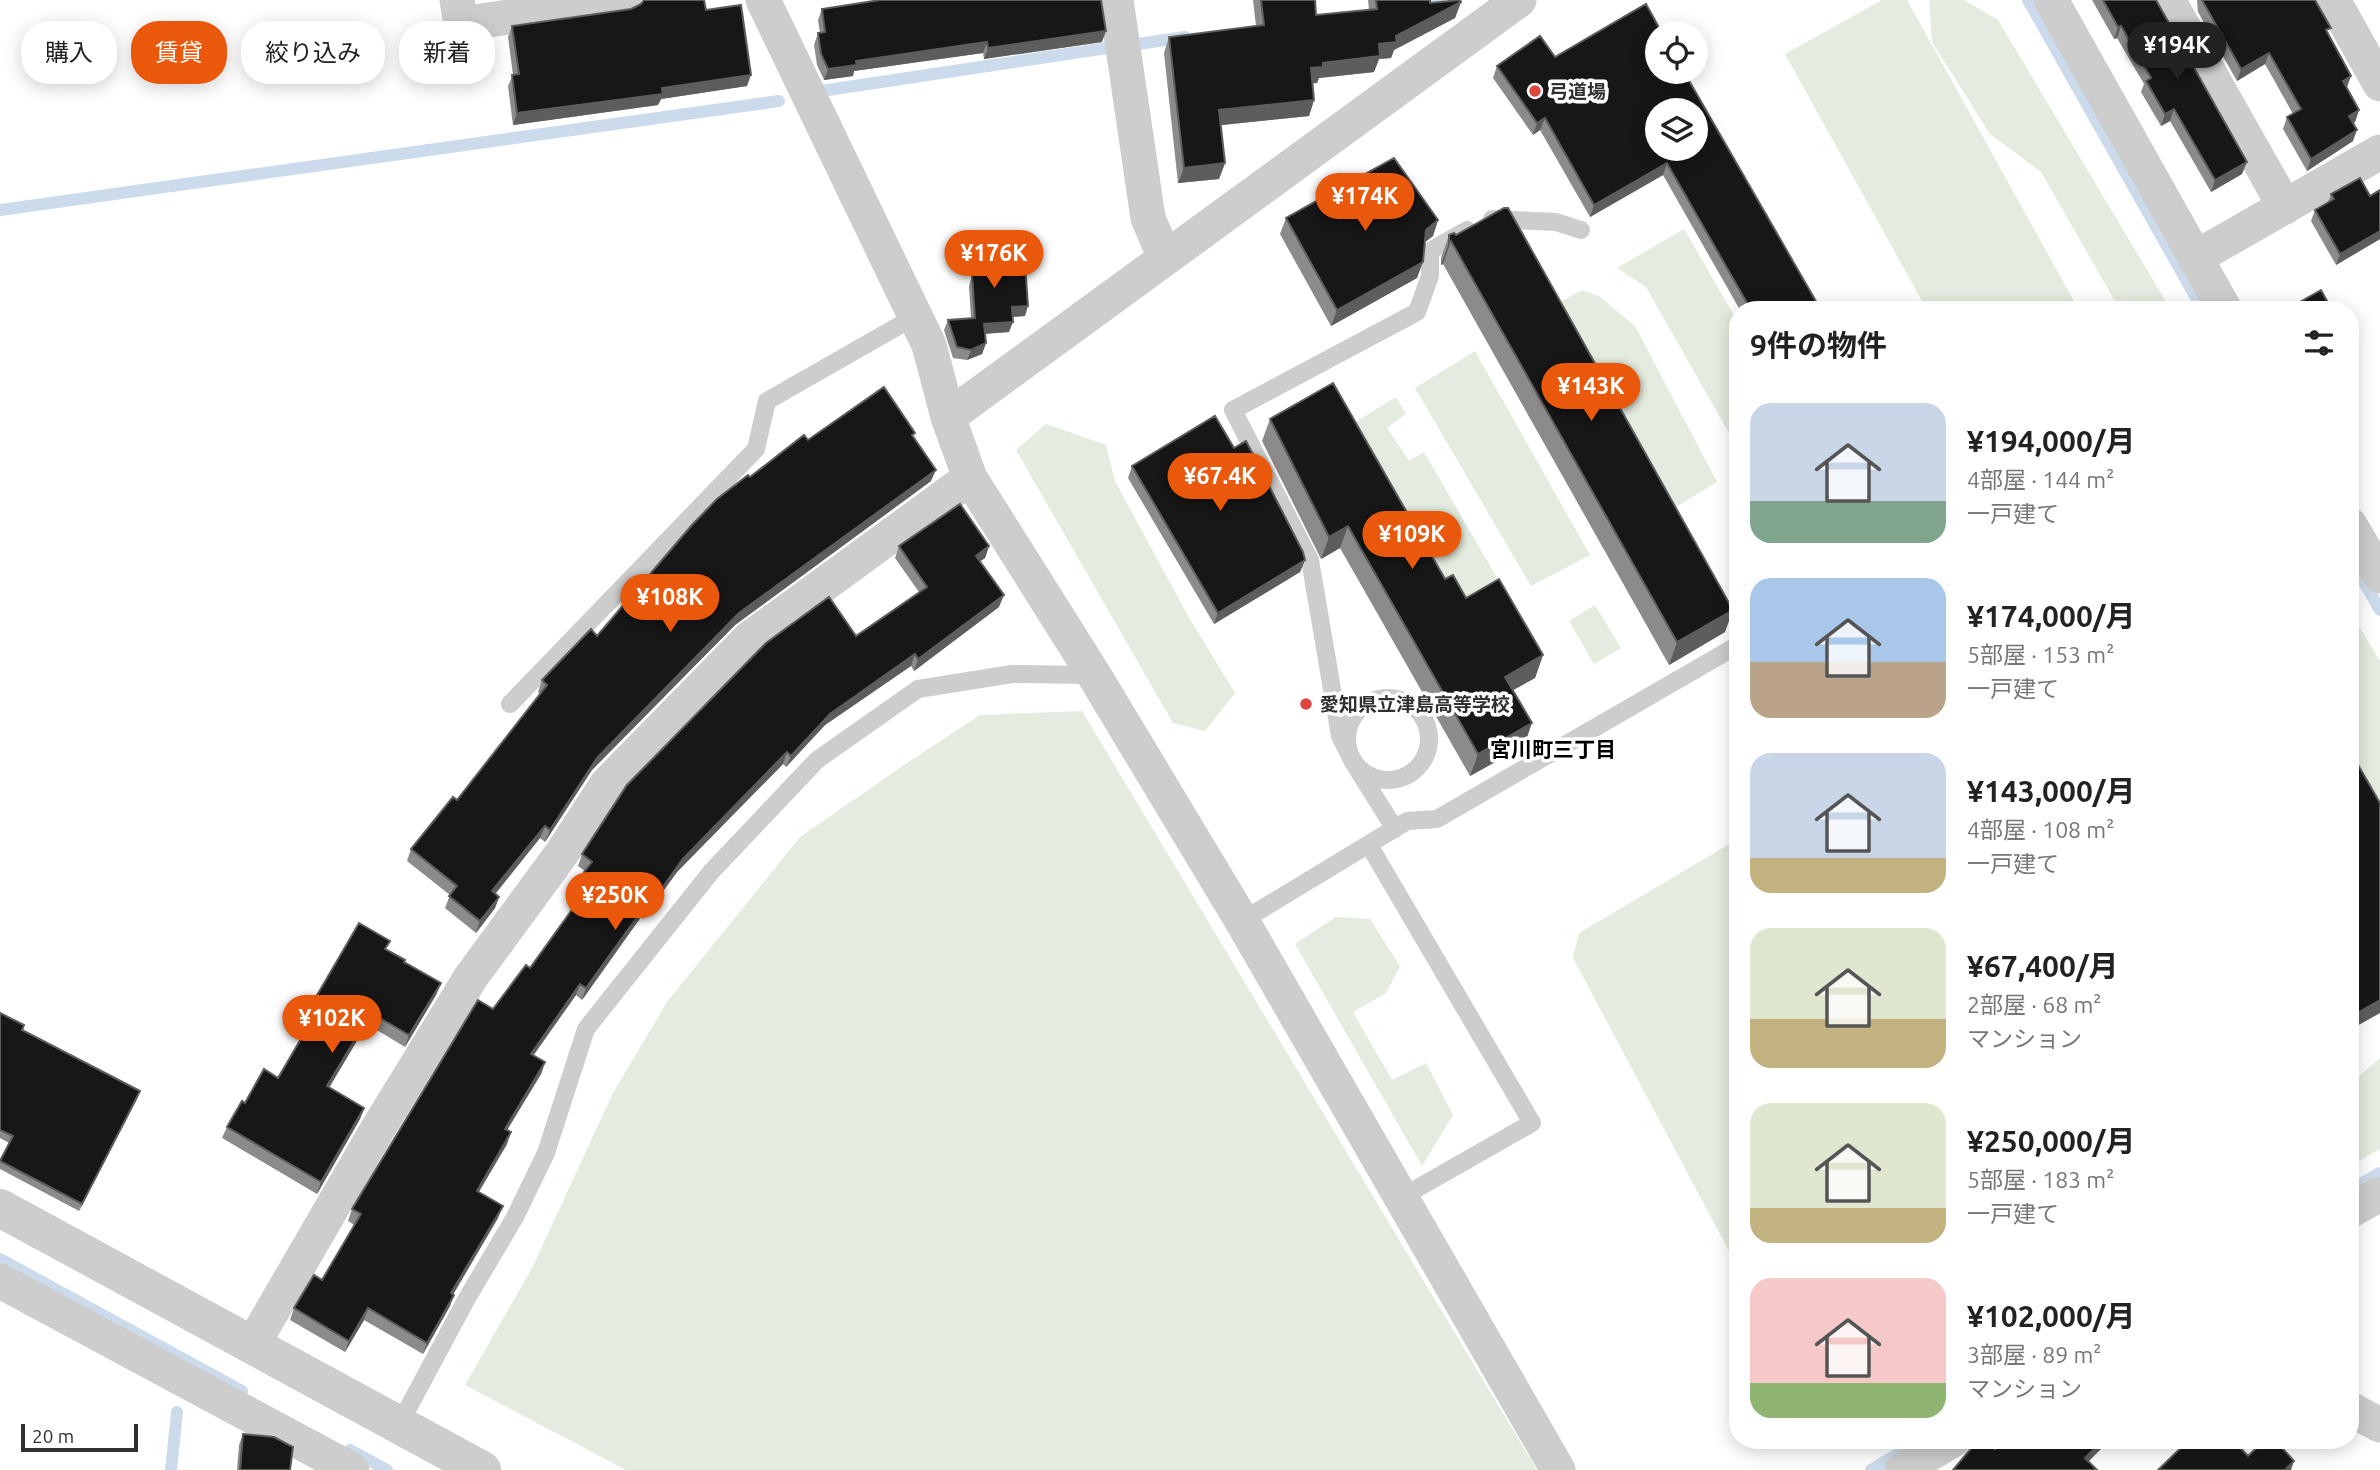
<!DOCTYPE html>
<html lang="ja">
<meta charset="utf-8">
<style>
body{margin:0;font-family:Ubuntu,"Noto Sans JP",sans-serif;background:#f6f6f6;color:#222;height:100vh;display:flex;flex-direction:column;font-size:26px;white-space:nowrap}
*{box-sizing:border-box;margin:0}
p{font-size:23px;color:#767676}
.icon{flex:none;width:38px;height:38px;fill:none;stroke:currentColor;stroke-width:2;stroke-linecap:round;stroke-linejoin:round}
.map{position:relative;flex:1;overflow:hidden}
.sheet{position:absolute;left:1729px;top:301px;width:630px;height:1148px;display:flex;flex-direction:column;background:#fff;border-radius:28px;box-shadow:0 4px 18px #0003}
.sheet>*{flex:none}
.guide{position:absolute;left:21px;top:21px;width:665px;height:63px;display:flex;gap:14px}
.controls{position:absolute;left:1645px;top:21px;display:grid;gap:14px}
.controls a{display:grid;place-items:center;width:63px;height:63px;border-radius:50%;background:#fff;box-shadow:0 4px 18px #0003;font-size:35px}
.scale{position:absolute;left:21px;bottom:18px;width:117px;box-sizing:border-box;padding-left:7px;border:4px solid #303030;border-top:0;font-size:19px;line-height:24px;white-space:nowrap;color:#303030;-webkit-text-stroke:5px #fff;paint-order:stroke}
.price{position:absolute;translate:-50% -60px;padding:0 16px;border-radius:24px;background:#ea580c;color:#fff;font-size:23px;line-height:46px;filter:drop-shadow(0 2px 4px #0008)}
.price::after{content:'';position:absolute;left:50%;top:42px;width:21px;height:16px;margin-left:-10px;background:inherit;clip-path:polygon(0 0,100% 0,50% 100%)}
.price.on{background:#222;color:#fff}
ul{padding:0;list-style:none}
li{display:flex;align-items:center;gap:21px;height:175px;padding:0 21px}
li span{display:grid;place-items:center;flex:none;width:196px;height:140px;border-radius:21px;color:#555}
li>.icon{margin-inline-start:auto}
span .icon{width:84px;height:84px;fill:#fffc;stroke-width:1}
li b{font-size:30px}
h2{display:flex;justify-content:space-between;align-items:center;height:84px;padding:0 21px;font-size:30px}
.tag{padding:0 24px;border-radius:28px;background:#fff;box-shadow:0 4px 18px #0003;font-size:24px;line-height:63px}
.tag.on{background:#ea580c;color:#fff}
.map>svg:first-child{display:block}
.green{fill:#e4ecdf}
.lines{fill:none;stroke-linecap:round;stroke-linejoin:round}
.stream{stroke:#ccdbeb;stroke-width:12}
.service{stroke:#cdcdcd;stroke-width:18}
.minor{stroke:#cdcdcd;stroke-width:35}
.tertiary{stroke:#cdcdcd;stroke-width:38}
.wall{fill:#8b8b8b}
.shaded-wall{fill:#5d5d5d}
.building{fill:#171717;stroke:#5d5d5d;stroke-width:2;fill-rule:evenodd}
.poi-dot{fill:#dc443c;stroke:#fff;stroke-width:2.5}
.labels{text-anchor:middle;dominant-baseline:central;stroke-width:7;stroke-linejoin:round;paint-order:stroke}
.poi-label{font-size:19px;font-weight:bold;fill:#303030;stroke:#fff;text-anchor:start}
.neighbourhood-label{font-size:21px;font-weight:bold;fill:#000;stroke:#fff}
</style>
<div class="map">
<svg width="2380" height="1470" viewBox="0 0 2380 1470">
<rect width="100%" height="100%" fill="#fff"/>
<path class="green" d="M 1882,0 L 1907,0 L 2079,310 L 1927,310 L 1785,54 Z
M 1929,0 L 1964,0 L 1998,20 L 2171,310 L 2120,310 L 2041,172 L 1990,134 L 1932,42 Z
M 1684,229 L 1738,322 L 1738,449 L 1646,287 L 1617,268 Z
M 1582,290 L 1600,297 L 1635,326 L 1717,482 L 1666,513 L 1548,309 Z
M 1475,351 L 1590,555 L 1531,586 L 1415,388 Z
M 1396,397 L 1406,414 L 1387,428 L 1409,461 L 1424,452 L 1503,588 L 1463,610 L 1351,425 Z
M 1046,424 L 1106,445 L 1115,481 L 1188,616 L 1235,693 L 1205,731 L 1173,723 L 1016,450 Z
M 1595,605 L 1621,648 L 1594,664 L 1569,621 Z
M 2350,611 L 2380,661 L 2380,819 L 2350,764 Z
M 1082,711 L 1537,1470 L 626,1470 L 465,1385 L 532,1268 L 613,1093 L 667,1002 L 800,837 L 907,763 L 980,715 Z
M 1738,839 L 1738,1268 L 1573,958 L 1579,933 Z
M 1336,917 L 1370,919 L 1400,966 L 1386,993 L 1353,1012 L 1392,1080 L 1426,1063 L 1453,1115 L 1422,1166 L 1295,944 Z
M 2380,1058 L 2380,1149 L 2350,1166 L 2350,1084 Z"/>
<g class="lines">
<path class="stream" d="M 2028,0 L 2203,310
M 1415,4 L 1439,1
M 1138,44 L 1185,37
M 821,91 L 1107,48
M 0,210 L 779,101
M 2358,572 L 2380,610
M 2350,1190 L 2380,1173
M 0,1259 L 242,1391
M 350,1450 L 387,1470
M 171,1470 L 177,1412
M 1871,1470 L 1903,1451"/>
<path class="service" d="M 1492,219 L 1556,222 L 1581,230
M1347 739a41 41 0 1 1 82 0a41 41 0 1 1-82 0Z
M 510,704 L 756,449 L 767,401 L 916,316
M 1395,829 L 1353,762 L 1340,736 L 1310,560 L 1233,410 L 1417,312 L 1430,276 L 1430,251 L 1467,230
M 1369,845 L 1532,1123 L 1402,1197
M 1242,921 L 1407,821 L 1437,819 L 1738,645
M 399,1425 L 466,1300 L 515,1217 L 546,1153 L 586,1029 L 711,872 L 817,760 L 918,689 L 1012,674 L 1094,675"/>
<path class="minor" d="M 457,0 L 461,24 L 624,0
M 763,0 L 929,345 L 948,417 L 970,478 L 1094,675 L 1242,921 L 1558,1470
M 1116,0 L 1148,218 L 1165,258
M 2051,0 L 2225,310
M 2168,0 L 2285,207
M 2333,0 L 2380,84
M 2195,258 L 2380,152
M 948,417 L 1519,0
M 2350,525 L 2380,576
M 2350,1211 L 2380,1194
M 0,1281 L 352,1470
M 253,1344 L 377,1130 L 471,977 L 562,853 L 607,784 L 749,639 L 970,478
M 2350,1409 L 2380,1425
M 1902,1470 L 1953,1440"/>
<path class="tertiary" d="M 0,1208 L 482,1470"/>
</g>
<path class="wall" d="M 875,0 L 1101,0 L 1102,42 L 984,59 L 983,53 L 854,71 L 853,76 L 824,80 L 817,65 L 814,45 L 818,33 L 820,33 L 818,20 L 822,9 L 874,1 Z
M 1253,0 L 1315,0 L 1316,15 L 1369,10 L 1368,0 L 1430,0 L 1430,3 L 1461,2 L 1455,18 L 1394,50 L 1391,58 L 1379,59 L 1374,72 L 1319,78 L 1317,83 L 1313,83 L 1314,100 L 1309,116 L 1221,125 L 1225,163 L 1219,179 L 1178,183 L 1164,53 L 1169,37 L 1256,26 Z
M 2092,0 L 2156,0 L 2242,174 L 2211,192 L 2170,121 L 2161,126 L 2141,92 L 2144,84 L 2117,38 L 2114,39 Z
M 2197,0 L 2315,0 L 2347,88 L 2359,110 L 2355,122 L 2353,123 L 2353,141 L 2307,171 L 2283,129 L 2287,117 L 2293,114 L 2265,64 L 2237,81 L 2198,12 Z
M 706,10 L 747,86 L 661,99 L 658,105 L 513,125 L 508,86 L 513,75 L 508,37 L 512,26 Z
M 1555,57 L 1821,310 L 1740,310 L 1663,175 L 1590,217 L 1540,130 L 1533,135 L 1493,78 L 1497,66 Z
M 2380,190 L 2380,239 L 2336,265 L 2311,221 L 2315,210 L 2328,202 L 2331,194 L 2370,196 Z
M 1286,218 L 1438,220 L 1433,236 L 1425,242 L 1417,278 L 1331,326 L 1280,234 Z
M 1449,235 L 1725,632 L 1669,665 L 1443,264 L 1441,265 L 1441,258 Z
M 980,238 L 1025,316 L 1013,317 L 1009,332 L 985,334 L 986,343 L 982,354 L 967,360 L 953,358 L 944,330 L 948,320 L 971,318 L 969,286 L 972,275 L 978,275 L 976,248 Z
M 1270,419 L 1466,598 L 1543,655 L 1535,678 L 1513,690 L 1524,746 L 1470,776 L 1340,548 L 1321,559 L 1262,441 Z
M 914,438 L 931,481 L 735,625 L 592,770 L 545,842 L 540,838 L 495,894 L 499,897 L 495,908 L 476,933 L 445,908 L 450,895 L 407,861 L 411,849 L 457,800 L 540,694 L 538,692 L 542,680 L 597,636 L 750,477 L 808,440 Z
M 1234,448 L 1305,560 L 1300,572 L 1214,624 L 1128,478 L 1132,466 Z
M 899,546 L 989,546 L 985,558 L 980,561 L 999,607 L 914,671 L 911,666 L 825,725 L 786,767 L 783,764 L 677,872 L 643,919 L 641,917 L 582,1000 L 576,995 L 534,1055 L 545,1062 L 541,1074 L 507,1130 L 507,1144 L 479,1192 L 498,1218 L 453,1294 L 450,1306 L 423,1354 L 364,1320 L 345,1352 L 290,1320 L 294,1308 L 322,1280 L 354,1225 L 348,1221 L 352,1209 L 493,1009 L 530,968 L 587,889 L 580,884 L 585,871 L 578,866 L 582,854 L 856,636 L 919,592 L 895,558 Z
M 387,949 L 404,962 L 441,983 L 436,995 L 405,1047 L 367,1024 L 329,1087 L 364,1108 L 360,1119 L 317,1194 L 222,1138 L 227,1127 L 245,1103 L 278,1078 L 306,1031 L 301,1027 L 305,1016 Z
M 0,1013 L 24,1025 L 23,1030 L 137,1099 L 79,1211 L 0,1169 L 0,1161 L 9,1143 L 0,1138 Z
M 243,1434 L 290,1470 L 237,1470 L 239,1445 Z
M 2174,1440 L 2233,1440 L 2248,1456 L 2181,1448 Z"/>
<path class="shaded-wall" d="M 1461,2 L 1455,18 L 1394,50 L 1391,58 L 1379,59 L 1374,72 L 1319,78 L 1317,83 L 1305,84 L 1311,68 L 1323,63 L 1379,44 Z
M 2121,26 L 2117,38 L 2114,39 L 2118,27 Z
M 1106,31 L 1102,42 L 984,59 L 988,48 Z
M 987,42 L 983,53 L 854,71 L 853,76 L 824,80 L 828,69 L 856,61 Z
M 2269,53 L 2265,64 L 2237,81 L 2241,69 Z
M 751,75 L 747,86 L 661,99 L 658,105 L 513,125 L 517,113 L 662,88 Z
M 2351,76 L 2347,87 L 2343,81 Z
M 1314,100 L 1309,116 L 1213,126 L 1219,110 Z
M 2174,109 L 2170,121 L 2161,126 L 2165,114 Z
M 2359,110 L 2355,122 L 2345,128 L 2349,116 Z
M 1545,118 L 1540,130 L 1533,135 L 1537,123 Z
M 2357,130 L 2353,141 L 2307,171 L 2311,159 Z
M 2247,162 L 2242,174 L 2211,192 L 2215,180 Z
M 1225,163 L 1219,179 L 1178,183 L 1184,168 Z
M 1667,163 L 1663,175 L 1590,217 L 1594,205 Z
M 1438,220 L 1433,236 L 1420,246 L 1426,230 Z
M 2380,231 L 2380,239 L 2336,265 L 2340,254 Z
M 1451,241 L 1443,264 L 1441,265 L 1449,242 Z
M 1423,262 L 1417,278 L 1331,326 L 1337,310 Z
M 1028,306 L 1025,316 L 1008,317 L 1012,307 Z
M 1013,322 L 1009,332 L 980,334 L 984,324 Z
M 986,343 L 982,354 L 967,360 L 971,350 Z
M 936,470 L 931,481 L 735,625 L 592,770 L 545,842 L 550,830 L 597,758 L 739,613 Z
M 1348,526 L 1340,548 L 1321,559 L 1329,537 Z
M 989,546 L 985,558 L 972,567 L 976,556 Z
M 1305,560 L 1300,572 L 1214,624 L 1218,613 Z
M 1004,595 L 999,607 L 914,671 L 918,659 Z
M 1733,610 L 1725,632 L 1669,665 L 1677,642 Z
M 915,654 L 911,666 L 825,725 L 786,767 L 791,756 L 830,714 Z
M 1543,655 L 1535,678 L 1497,699 L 1505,677 Z
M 1532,723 L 1524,746 L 1470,776 L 1478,754 Z
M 787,752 L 783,764 L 677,872 L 643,919 L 648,908 L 682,860 Z
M 545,826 L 540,838 L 488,903 L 492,891 Z
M 499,897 L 495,908 L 476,933 L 480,921 Z
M 645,906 L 641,917 L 582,1000 L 586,988 Z
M 441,983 L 436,995 L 405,1047 L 409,1035 Z
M 580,984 L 576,995 L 526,1065 L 531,1054 Z
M 2380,1000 L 2380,1013 L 2350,1030 L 2350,1017 Z
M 371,1013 L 367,1024 L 323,1098 L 327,1086 Z
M 545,1062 L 541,1074 L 501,1140 L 505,1129 Z
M 140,1091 L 137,1099 L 79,1211 L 82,1204 Z
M 364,1108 L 360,1119 L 317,1194 L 321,1182 Z
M 511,1132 L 507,1144 L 472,1203 L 477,1191 Z
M 503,1206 L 498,1218 L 447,1305 L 451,1293 Z
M 454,1295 L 450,1306 L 423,1354 L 427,1343 Z
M 368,1308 L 364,1320 L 345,1352 L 349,1341 Z
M 2103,1440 L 2106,1440 L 2103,1447 L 2081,1469 L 2085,1458 Z
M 2294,1461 L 2291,1470 L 2285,1470 Z"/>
<path class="building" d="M 644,0 L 704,0 L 706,10 L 741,5 L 751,75 L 662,88 L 663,94 L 517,113 L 512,75 L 519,74 L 512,26 L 631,9 L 641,4 Z
M 880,0 L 1101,0 L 1106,31 L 988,48 L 987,42 L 856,61 L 857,65 L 828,69 L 821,54 L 818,33 L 825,32 L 822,9 Z
M 1261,0 L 1315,0 L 1316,15 L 1377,9 L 1376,0 L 1430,0 L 1430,3 L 1460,0 L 1461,2 L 1396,36 L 1397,42 L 1379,44 L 1380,56 L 1323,63 L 1323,67 L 1311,68 L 1314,100 L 1219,110 L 1225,163 L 1184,168 L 1169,37 L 1264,25 Z
M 2103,0 L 2156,0 L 2247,162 L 2215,180 L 2174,109 L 2165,114 L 2146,81 L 2151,78 L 2121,26 L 2118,27 Z
M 2202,0 L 2315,0 L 2331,28 L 2326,30 L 2351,76 L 2343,81 L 2359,110 L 2349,116 L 2357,130 L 2311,159 L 2287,117 L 2301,109 L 2269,53 L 2241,69 Z
M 1646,4 L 1662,33 L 1657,33 L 1657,72 L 1684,72 L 1821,310 L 1751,310 L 1667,163 L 1594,205 L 1545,118 L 1537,123 L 1497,66 L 1540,36 L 1555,57 ZM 1657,110 L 1696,110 L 1696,149 L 1657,149 Z
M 1394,158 L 1438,220 L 1426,230 L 1423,262 L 1337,310 L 1286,218 Z
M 2360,178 L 2370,196 L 2380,190 L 2380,231 L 2340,254 L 2315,210 L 2334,199 L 2331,194 Z
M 1504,208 L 1508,208 L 1733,610 L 1677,642 L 1451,241 L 1449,242 L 1449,235 L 1454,233 L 1456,235 Z
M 1023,235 L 1028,306 L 1012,307 L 1013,322 L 984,324 L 986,343 L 971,350 L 957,347 L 948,320 L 975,318 L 972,275 L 983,274 L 980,238 Z
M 2321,290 L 2332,310 L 2286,310 Z
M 1333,383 L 1445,579 L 1453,575 L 1466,598 L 1499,579 L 1543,655 L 1505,677 L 1532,723 L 1478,754 L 1348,526 L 1329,537 L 1270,419 Z
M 884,387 L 915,433 L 912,435 L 936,470 L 739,613 L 597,758 L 550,830 L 545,826 L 492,891 L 499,897 L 480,921 L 449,896 L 457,886 L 411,849 L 453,797 L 457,800 L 547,685 L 542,680 L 591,629 L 597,636 L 692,525 L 717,499 L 748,475 L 750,477 L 804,435 L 808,440 Z
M 1215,416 L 1234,448 L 1246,441 L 1303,552 L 1305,560 L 1218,613 L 1132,466 Z
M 960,504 L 989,546 L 976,556 L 1004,595 L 918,659 L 915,654 L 830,714 L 791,756 L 787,752 L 682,860 L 648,908 L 645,906 L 586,988 L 580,984 L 531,1054 L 545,1062 L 505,1129 L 511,1132 L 477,1191 L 503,1206 L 451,1293 L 454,1295 L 427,1343 L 368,1308 L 349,1341 L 294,1308 L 314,1275 L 322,1280 L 361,1214 L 352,1209 L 478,1000 L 493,1009 L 526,965 L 530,968 L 594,879 L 584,872 L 592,862 L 582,854 L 627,785 L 766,643 L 829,597 L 856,636 L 927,587 L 899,546 Z
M 2350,751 L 2380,803 L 2380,1000 L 2350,1017 Z
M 359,923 L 390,941 L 385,949 L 405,960 L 404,962 L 441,983 L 409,1035 L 371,1013 L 327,1086 L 364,1108 L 321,1182 L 227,1127 L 242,1101 L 245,1103 L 264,1069 L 278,1078 L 312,1020 L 305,1016 Z
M 0,1013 L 24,1025 L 22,1030 L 140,1091 L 82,1204 L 0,1161 L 13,1136 L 0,1130 Z
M 243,1434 L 274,1437 L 293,1447 L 290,1470 L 240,1470 Z
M 1978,1440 L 1985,1440 L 1995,1449 L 2004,1440 L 2103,1440 L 2085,1458 L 2097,1470 L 1953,1470 Z
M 2189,1440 L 2233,1440 L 2248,1456 L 2265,1440 L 2275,1440 L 2294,1461 L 2285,1470 L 2158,1470 Z"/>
<g class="poi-dot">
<circle cx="1535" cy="91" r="7"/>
<circle cx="1306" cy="704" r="7"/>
</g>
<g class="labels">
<g class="poi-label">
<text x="1549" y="91">弓道場</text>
<text x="1320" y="704">愛知県立津島高等学校</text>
</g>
<g class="neighbourhood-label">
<text x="1553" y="749">宮川町三丁目</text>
</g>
</g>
</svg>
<div class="controls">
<a><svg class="icon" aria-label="locate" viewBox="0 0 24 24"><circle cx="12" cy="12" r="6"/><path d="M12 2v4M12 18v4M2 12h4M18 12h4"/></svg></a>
<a><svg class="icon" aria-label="layers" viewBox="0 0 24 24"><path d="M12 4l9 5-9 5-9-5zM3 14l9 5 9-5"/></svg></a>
</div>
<div class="scale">20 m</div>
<b class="price on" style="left:2177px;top:82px">¥194K</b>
<b class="price" style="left:1365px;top:233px">¥174K</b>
<b class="price" style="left:994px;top:290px">¥176K</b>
<b class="price" style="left:1591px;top:423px">¥143K</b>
<b class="price" style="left:1220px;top:513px">¥67.4K</b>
<b class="price" style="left:1412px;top:571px">¥109K</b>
<b class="price" style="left:670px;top:634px">¥108K</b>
<b class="price" style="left:615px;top:932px">¥250K</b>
<b class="price" style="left:332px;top:1055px">¥102K</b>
<div class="guide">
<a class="tag">購入</a>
<a class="tag on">賃貸</a>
<a class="tag">絞り込み</a>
<a class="tag">新着</a>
</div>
<section class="sheet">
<h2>9件の物件<svg class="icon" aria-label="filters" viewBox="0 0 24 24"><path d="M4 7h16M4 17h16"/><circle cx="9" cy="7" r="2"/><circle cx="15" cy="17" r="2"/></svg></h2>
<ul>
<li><span style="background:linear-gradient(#c9d6e8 70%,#7fa58c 0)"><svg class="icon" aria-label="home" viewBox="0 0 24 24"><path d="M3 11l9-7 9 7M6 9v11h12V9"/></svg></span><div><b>¥194,000/月</b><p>4部屋 · 144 m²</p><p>一戸建て</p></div></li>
<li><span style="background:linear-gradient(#a9c7e8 60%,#b9a48a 0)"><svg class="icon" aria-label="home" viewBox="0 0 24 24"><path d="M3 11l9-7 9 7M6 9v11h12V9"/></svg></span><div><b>¥174,000/月</b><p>5部屋 · 153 m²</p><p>一戸建て</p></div></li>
<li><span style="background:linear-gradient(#c9d6e8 75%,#c2b280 0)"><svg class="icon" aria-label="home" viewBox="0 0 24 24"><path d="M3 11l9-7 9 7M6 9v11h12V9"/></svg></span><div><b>¥143,000/月</b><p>4部屋 · 108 m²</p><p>一戸建て</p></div></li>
<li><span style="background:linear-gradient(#dfe7d0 65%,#c2b280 0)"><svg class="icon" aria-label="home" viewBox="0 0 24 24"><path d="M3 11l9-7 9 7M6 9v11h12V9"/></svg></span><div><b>¥67,400/月</b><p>2部屋 · 68 m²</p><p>マンション</p></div></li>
<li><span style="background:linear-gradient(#dfe7d0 75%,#c2b280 0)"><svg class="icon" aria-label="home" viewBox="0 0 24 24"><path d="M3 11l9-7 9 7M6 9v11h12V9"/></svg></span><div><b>¥250,000/月</b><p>5部屋 · 183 m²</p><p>一戸建て</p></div></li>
<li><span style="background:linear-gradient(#f6c9c9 75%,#8fb573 0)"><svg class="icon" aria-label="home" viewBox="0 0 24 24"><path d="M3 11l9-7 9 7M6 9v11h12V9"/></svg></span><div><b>¥102,000/月</b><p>3部屋 · 89 m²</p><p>マンション</p></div></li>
</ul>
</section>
</div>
